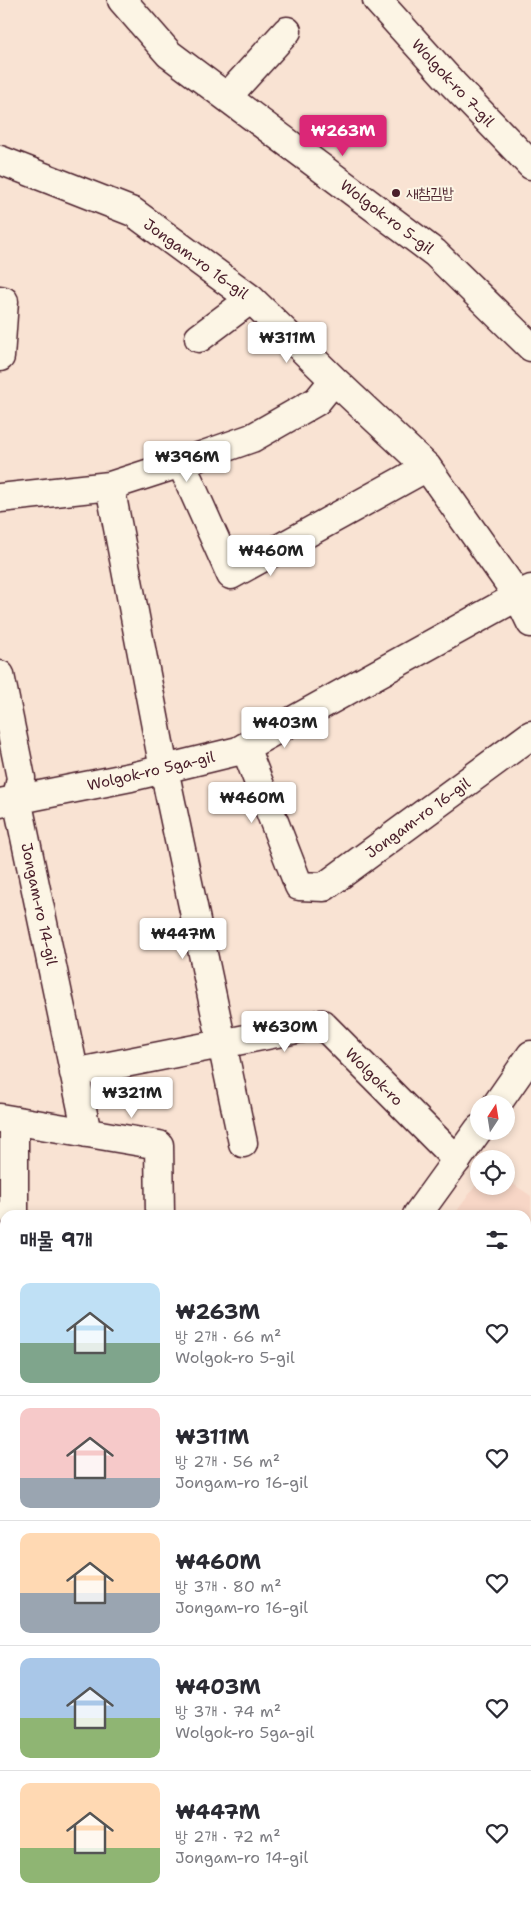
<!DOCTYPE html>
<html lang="ko">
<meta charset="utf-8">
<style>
body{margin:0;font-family:"Shantell Sans","Poor Story",sans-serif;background:#f7f7f7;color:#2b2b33;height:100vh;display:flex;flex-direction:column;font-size:19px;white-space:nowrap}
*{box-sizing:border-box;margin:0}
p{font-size:16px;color:#7c7c81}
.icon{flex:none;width:28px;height:28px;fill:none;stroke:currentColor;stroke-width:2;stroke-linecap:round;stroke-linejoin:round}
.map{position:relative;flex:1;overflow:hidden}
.drawer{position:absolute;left:0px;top:1210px;width:531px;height:696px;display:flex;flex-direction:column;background:#fff;border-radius:15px 15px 0 0;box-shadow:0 2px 8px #0003}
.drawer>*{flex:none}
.needle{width:32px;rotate:12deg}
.tools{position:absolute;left:470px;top:1095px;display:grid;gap:10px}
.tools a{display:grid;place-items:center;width:45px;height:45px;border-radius:50%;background:#fff;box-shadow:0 2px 8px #0003;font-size:25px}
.price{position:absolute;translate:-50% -42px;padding:0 11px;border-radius:5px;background:#fff;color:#222;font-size:16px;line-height:32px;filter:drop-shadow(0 1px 2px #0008)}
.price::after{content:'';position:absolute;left:50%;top:30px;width:15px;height:11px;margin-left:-8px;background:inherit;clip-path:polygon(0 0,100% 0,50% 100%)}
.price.current{background:#db2777;color:#fff}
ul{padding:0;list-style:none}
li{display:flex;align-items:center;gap:15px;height:125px;padding:0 20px}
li+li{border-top:1px solid #e1e1e2}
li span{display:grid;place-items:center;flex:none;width:140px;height:100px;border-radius:10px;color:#555}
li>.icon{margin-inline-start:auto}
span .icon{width:60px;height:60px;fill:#fffc;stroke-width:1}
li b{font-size:21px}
h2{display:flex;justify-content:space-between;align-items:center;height:60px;padding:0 20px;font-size:21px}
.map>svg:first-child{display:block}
.built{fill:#f7d6c6}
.green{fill:#c4e8a2;stroke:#878466}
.building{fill:#f1b8a8;stroke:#4a1f2b}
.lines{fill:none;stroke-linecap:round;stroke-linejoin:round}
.minor-casing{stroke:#4a1f2b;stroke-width:31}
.major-casing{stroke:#4a1f2b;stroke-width:31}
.minor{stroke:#fcf5e5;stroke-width:28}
.major{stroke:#fcf5e5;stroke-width:28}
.poi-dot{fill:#4a1f2b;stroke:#fcf5e5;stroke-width:2}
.labels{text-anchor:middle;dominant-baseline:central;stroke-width:4;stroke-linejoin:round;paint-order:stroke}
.street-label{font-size:15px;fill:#4a1f2b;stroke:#fcf5e5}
.poi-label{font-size:15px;fill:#4a1f2b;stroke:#fcf5e5;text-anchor:start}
</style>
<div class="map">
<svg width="531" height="1906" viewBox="0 0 531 1906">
<rect width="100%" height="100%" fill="#f9e3d3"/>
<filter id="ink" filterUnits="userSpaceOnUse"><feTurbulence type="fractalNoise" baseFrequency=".02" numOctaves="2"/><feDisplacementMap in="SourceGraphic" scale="10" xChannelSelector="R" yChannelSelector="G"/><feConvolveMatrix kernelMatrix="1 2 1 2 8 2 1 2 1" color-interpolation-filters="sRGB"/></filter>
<g filter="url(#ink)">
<path class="built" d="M 506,1179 L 531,1196 L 531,1906 L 0,1906 L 0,1853 L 5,1846 L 5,1901 L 526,1901 L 526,1215 L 454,1215 L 479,1181 L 479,1186 L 506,1186 Z"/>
<path class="green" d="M 526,1501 L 531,1504 L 531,1754 L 526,1751 Z"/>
<path class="building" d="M 526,1268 L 531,1271 L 531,1277 L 526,1285 Z
M 526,1288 L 531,1291 L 531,1351 L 526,1348 Z
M 526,1768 L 531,1771 L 531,1808 L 526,1816 Z"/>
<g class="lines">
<defs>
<path id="minor" d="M 122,0 L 169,54 L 435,253 L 531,347
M 377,0 L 453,84 L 531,165
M 227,97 L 287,31
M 0,160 L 133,212 L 251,299 L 334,380 L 427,467 L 518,596 L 531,623
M 0,300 L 4,301 L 0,357
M 199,338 L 251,299
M 181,463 L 231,575 L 427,467
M 110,486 L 164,769 L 243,1143
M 0,498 L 110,486 L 181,463 L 252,438 L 317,401 L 334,380
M 0,675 L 21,778 L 17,799 L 87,1133
M 245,747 L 299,886 L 324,887 L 531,735
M 0,803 L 131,777 L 238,751 L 531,589
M 74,1073 L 322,1024 L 457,1160
M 0,1118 L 159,1145 L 160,1215
M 14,1121 L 14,1215
M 0,1386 L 5,1386
M 0,1576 L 5,1569"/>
<path id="major" d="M 497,1104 L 531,1055
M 417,1215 L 479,1129
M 0,1796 L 5,1789"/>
</defs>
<use href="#minor" class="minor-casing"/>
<use href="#major" class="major-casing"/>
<use href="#minor" class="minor"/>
<use href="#major" class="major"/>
</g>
</g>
<circle class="poi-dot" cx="396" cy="193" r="5"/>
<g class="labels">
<g class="street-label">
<text transform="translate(453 83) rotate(47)">Wolgok-ro 7-gil</text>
<text transform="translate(387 217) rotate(37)">Wolgok-ro 5-gil</text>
<text transform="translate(196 259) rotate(36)">Jongam-ro 16-gil</text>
<text transform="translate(151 771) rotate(-13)">Wolgok-ro 5ga-gil</text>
<text transform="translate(418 818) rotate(-36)">Jongam-ro 16-gil</text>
<text transform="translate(39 904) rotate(78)">Jongam-ro 14-gil</text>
<text transform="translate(374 1077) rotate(45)">Wolgok-ro</text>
</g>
<g class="poi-label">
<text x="406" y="193">새참김밥</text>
</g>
</g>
</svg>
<div class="tools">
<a><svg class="needle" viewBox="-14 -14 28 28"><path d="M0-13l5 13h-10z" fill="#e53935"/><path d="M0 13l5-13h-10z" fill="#7c7c81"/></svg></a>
<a><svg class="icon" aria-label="locate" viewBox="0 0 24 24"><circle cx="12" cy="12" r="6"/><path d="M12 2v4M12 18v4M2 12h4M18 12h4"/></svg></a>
</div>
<b class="price current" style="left:343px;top:157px">₩263M</b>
<b class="price" style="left:287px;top:364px">₩311M</b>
<b class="price" style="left:187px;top:483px">₩396M</b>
<b class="price" style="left:271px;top:577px">₩460M</b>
<b class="price" style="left:285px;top:749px">₩403M</b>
<b class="price" style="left:252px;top:824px">₩460M</b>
<b class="price" style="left:183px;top:960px">₩447M</b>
<b class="price" style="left:285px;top:1053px">₩630M</b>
<b class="price" style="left:132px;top:1119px">₩321M</b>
<section class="drawer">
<h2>매물 9개<svg class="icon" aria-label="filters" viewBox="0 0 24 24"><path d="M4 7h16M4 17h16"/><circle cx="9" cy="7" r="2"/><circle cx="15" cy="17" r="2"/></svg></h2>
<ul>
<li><span style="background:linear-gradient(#bfe0f5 60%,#7fa58c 0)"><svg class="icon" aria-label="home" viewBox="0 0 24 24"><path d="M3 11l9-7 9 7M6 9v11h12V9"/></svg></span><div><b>₩263M</b><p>방 2개 · 66 m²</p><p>Wolgok-ro 5-gil</p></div><svg class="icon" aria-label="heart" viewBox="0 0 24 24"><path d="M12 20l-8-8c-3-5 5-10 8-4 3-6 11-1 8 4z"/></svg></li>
<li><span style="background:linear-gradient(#f6c9c9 70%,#9aa5b1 0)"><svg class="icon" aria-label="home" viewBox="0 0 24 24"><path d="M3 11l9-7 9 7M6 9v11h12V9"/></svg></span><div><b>₩311M</b><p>방 2개 · 56 m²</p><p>Jongam-ro 16-gil</p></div><svg class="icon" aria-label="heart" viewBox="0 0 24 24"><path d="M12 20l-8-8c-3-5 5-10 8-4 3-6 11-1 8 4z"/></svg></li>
<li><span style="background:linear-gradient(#ffd9b3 60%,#9aa5b1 0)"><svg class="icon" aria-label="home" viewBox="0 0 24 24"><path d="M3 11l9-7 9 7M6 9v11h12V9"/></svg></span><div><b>₩460M</b><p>방 3개 · 80 m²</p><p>Jongam-ro 16-gil</p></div><svg class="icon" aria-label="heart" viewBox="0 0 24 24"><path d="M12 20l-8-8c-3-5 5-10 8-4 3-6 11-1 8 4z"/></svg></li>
<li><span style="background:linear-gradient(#a9c7e8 60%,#8fb573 0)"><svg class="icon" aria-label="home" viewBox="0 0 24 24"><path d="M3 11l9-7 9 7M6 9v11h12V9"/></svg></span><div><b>₩403M</b><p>방 3개 · 74 m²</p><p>Wolgok-ro 5ga-gil</p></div><svg class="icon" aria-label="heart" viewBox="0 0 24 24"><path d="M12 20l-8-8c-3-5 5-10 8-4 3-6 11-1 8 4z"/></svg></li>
<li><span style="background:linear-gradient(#ffd9b3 65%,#8fb573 0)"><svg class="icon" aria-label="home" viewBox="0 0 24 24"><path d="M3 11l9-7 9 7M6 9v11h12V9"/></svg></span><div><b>₩447M</b><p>방 2개 · 72 m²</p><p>Jongam-ro 14-gil</p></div><svg class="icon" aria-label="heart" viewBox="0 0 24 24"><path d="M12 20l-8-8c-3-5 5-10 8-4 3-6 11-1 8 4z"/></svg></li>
</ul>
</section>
</div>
